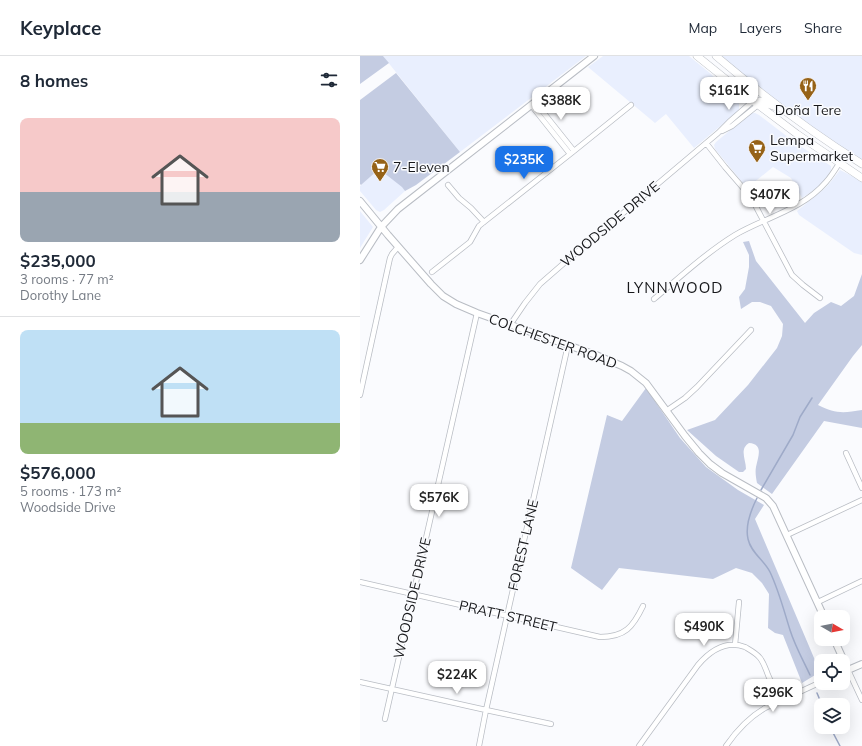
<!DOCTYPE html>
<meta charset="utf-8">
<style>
body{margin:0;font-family:Mulish,sans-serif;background:#f6f6f7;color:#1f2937;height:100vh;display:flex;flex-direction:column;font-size:15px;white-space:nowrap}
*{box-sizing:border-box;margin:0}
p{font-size:13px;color:#747a83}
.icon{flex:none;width:22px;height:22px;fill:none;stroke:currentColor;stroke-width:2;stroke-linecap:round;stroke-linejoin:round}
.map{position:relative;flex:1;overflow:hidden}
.details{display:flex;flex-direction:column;background:#fff;width:360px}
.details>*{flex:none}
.needle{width:26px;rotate:99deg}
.buttons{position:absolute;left:454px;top:554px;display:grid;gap:8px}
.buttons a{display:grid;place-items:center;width:36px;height:36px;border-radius:8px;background:#fff;box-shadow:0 4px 16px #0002;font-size:20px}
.price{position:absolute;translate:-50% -34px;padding:0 9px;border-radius:8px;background:#fff;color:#222;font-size:13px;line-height:26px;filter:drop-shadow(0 1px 2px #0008)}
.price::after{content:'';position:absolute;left:50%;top:24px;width:12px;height:9px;margin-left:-6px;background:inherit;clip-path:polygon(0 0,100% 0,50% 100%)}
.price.current{background:#1a73e8;color:#fff}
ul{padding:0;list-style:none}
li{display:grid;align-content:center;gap:8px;height:212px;padding:0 20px}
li+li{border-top:1px solid #e0e1e3}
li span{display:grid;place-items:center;height:124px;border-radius:8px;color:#555}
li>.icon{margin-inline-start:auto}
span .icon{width:72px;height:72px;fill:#fffc;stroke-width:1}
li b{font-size:17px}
h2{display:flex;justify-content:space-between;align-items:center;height:48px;padding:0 20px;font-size:17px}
header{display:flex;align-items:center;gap:24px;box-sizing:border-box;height:56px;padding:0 20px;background:#fff;border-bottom:1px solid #e0e1e3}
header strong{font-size:19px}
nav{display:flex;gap:22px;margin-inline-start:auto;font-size:14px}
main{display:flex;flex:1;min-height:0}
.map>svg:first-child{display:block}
.built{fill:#e9effe}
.green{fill:#c4cce2}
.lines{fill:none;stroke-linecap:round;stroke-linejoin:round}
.stream{stroke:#9eaac8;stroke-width:1.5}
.street-casing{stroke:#b9bdc4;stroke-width:6}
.secondary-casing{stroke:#b9bdc4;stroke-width:8}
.primary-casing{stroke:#b9bdc4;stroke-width:8}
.street{stroke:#fff;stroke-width:4.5}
.secondary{stroke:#fff;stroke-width:6}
.primary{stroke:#fff;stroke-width:7}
.labels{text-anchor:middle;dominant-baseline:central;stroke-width:3;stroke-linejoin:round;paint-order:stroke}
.poi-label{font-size:14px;fill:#17181b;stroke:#fafbfe;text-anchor:start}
.street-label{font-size:14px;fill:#17181b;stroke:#fafbfe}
.neighbourhood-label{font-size:15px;letter-spacing:1px;fill:#17181b;stroke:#fafbfe}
</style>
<header>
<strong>Keyplace</strong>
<nav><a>Map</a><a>Layers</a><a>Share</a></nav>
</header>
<main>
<section class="details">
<h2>8 homes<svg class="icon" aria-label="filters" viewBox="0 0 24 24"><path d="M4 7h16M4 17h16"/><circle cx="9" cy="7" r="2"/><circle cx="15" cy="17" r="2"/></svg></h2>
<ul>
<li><span style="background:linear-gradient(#f6c9c9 60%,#9aa5b1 0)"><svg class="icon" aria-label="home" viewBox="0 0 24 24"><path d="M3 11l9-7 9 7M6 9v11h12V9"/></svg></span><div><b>$235,000</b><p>3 rooms · 77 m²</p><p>Dorothy Lane</p></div></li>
<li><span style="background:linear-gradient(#bfe0f5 75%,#8fb573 0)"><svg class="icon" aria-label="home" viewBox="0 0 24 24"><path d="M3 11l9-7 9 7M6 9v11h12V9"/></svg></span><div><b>$576,000</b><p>5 rooms · 173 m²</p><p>Woodside Drive</p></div></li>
</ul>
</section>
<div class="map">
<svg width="502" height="690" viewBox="0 0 502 690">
<rect width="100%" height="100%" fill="#fafbfe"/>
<path class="built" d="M 23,0 L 226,0 L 100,96 Z
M 243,0 L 329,0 L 351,18 L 366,34 L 376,42 L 379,47 L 379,53 L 375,58 L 334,92 L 306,58 L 295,67 L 228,11 Z
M 360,0 L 502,0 L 502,105 L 442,68 Z
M 391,57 L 395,57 L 399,59 L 437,88 L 471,110 L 471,114 L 464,126 L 457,132 L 442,142 L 431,122 L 413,111 L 387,132 L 355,93 L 354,89 L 356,86 Z
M 19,112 L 43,131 L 45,135 L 24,154 L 20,156 L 16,154 L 0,135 L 0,130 Z
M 480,114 L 502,125 L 502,199 L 494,197 L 439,159 L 437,155 L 463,134 L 469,128 Z
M 0,155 L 13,171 L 0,192 Z"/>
<path class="green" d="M 0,0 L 23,0 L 29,7 L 0,28 Z
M 36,17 L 100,96 L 56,129 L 45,135 L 42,131 L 19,113 L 1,129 L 0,128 L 0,44 Z
M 389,185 L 396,205 L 445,267 L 454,257 L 471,246 L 481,250 L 494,240 L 502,218 L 502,289 L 493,300 L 458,349 C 475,358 484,357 502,354 L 502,372 L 464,365 L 412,438 L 397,427 C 396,422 395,416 396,411 C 398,401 404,388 389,387 C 379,393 386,404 386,413 L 383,416 L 379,416 L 356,400 L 327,374 L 355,364 L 388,329 L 417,292 L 422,280 L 423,268 L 411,250 L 400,246 L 392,246 L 381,253 L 379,241 L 385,233 L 389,211 L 389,199 L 383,186 Z
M 286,332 L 320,382 L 346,411 L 378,434 L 404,449 L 395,463 L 460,616 L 442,627 L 423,579 L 415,577 L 408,572 L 409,538 L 402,527 L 392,517 L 376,512 L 353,523 L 259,512 L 242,534 L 211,512 L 247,359 L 262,365 Z"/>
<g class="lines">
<path class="stream" d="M 401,434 L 433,379 L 440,361 L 452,342
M 397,442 C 391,454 385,470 388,483 C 391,497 404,504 410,516 C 419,535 424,555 430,574 C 435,590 443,604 450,619
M 457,637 L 462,649
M 470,671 L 480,690"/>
<defs>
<path id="street" d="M 175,46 L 214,95
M 171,49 L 210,98
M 362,75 L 372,70 L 398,49
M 346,87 L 365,111 L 384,133 L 393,145 L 432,219 L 443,229 L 460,242
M 88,129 L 99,142 L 111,152 L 124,166
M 72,216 L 110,186 L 119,170 L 124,166 L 214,95 L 271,49
M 294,243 C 320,221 346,197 375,179 C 406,161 442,154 466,126 C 474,117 479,107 485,98
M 150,269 L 165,247 L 180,228 L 211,201 L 358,77 L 369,66 L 393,45
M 0,339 L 30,202 L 32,198 L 38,191
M 306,355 L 325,342 L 337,331 L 391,274
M 486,397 L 502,432
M 427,479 L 502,444
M 0,526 L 240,581 C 265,581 273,571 283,550
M 458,546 L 502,525
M 375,589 L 379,546
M 483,616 L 488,614 L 502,644
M 0,626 L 126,654 L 191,668
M 25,663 L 117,257
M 119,690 L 126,654 L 147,560 L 208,289
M 279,690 L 338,609 C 350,595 366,584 385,591 C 390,594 396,597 400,602 C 404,607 406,614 408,619 C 412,628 416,636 420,645
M 366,690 C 377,674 388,662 405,652 L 461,626"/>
<path id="secondary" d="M 0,145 L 28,179 L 71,228 L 83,240 L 96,248 L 117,257 L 236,299 L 262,310 L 271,315 L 286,327 L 325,380 L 339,397 L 350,408 L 362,417 L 406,442 L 413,450 L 464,561
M 0,204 L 21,171 L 38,153 L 234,0
M 474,583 L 488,614 L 502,608"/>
<path id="primary" d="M 337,0 L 393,45 L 437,78 L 502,122
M 356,0 C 402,39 451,76 502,108
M 393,45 L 400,45 L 416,51"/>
</defs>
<use href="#street" class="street-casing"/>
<use href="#secondary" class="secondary-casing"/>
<use href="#primary" class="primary-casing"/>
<use href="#street" class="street"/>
<use href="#secondary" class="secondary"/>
<use href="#primary" class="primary"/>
</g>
<defs>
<symbol id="restaurant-pin" viewBox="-11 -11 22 30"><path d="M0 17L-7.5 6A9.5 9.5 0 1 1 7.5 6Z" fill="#966217" stroke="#fafbfe"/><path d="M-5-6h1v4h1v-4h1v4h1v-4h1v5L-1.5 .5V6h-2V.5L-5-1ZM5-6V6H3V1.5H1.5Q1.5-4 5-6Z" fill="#fff"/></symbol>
<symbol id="supermarket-pin" viewBox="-11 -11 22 30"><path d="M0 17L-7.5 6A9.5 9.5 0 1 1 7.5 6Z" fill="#966217" stroke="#fafbfe"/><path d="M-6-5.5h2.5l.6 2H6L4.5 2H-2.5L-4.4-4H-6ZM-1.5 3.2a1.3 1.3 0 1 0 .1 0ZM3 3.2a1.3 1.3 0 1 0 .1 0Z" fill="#fff"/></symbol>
</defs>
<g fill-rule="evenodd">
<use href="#restaurant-pin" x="438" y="20" width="20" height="27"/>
<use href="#supermarket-pin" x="387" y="82" width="20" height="27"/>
<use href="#supermarket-pin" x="10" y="101" width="20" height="27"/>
</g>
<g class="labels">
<g class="poi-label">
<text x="448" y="54" text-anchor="middle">Doña Tere</text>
<text x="410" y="84">Lempa<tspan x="410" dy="16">Supermarket</tspan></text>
<text x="33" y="111">7-Eleven</text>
</g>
<g class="street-label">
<text transform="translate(250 168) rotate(-40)">WOODSIDE DRIVE</text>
<text transform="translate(193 285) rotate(20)">COLCHESTER ROAD</text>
<text transform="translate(163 489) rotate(-77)">FOREST LANE</text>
<text transform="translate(52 542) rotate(-77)">WOODSIDE DRIVE</text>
<text transform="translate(148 560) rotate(13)">PRATT STREET</text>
</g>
<g class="neighbourhood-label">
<text x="315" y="231">LYNNWOOD</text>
</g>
</g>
</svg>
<div class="buttons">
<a><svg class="needle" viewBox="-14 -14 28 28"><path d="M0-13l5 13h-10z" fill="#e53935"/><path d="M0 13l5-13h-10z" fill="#747a83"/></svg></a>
<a><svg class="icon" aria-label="locate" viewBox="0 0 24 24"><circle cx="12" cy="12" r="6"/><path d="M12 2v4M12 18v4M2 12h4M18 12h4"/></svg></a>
<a><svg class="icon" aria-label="layers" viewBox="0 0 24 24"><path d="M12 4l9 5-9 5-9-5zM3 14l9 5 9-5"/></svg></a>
</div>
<b class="price" style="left:369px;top:55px">$161K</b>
<b class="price" style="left:201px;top:65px">$388K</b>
<b class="price current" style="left:164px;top:124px">$235K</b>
<b class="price" style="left:410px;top:159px">$407K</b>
<b class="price" style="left:79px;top:462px">$576K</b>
<b class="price" style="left:344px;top:591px">$490K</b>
<b class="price" style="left:97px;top:639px">$224K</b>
<b class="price" style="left:413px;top:657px">$296K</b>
</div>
</main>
